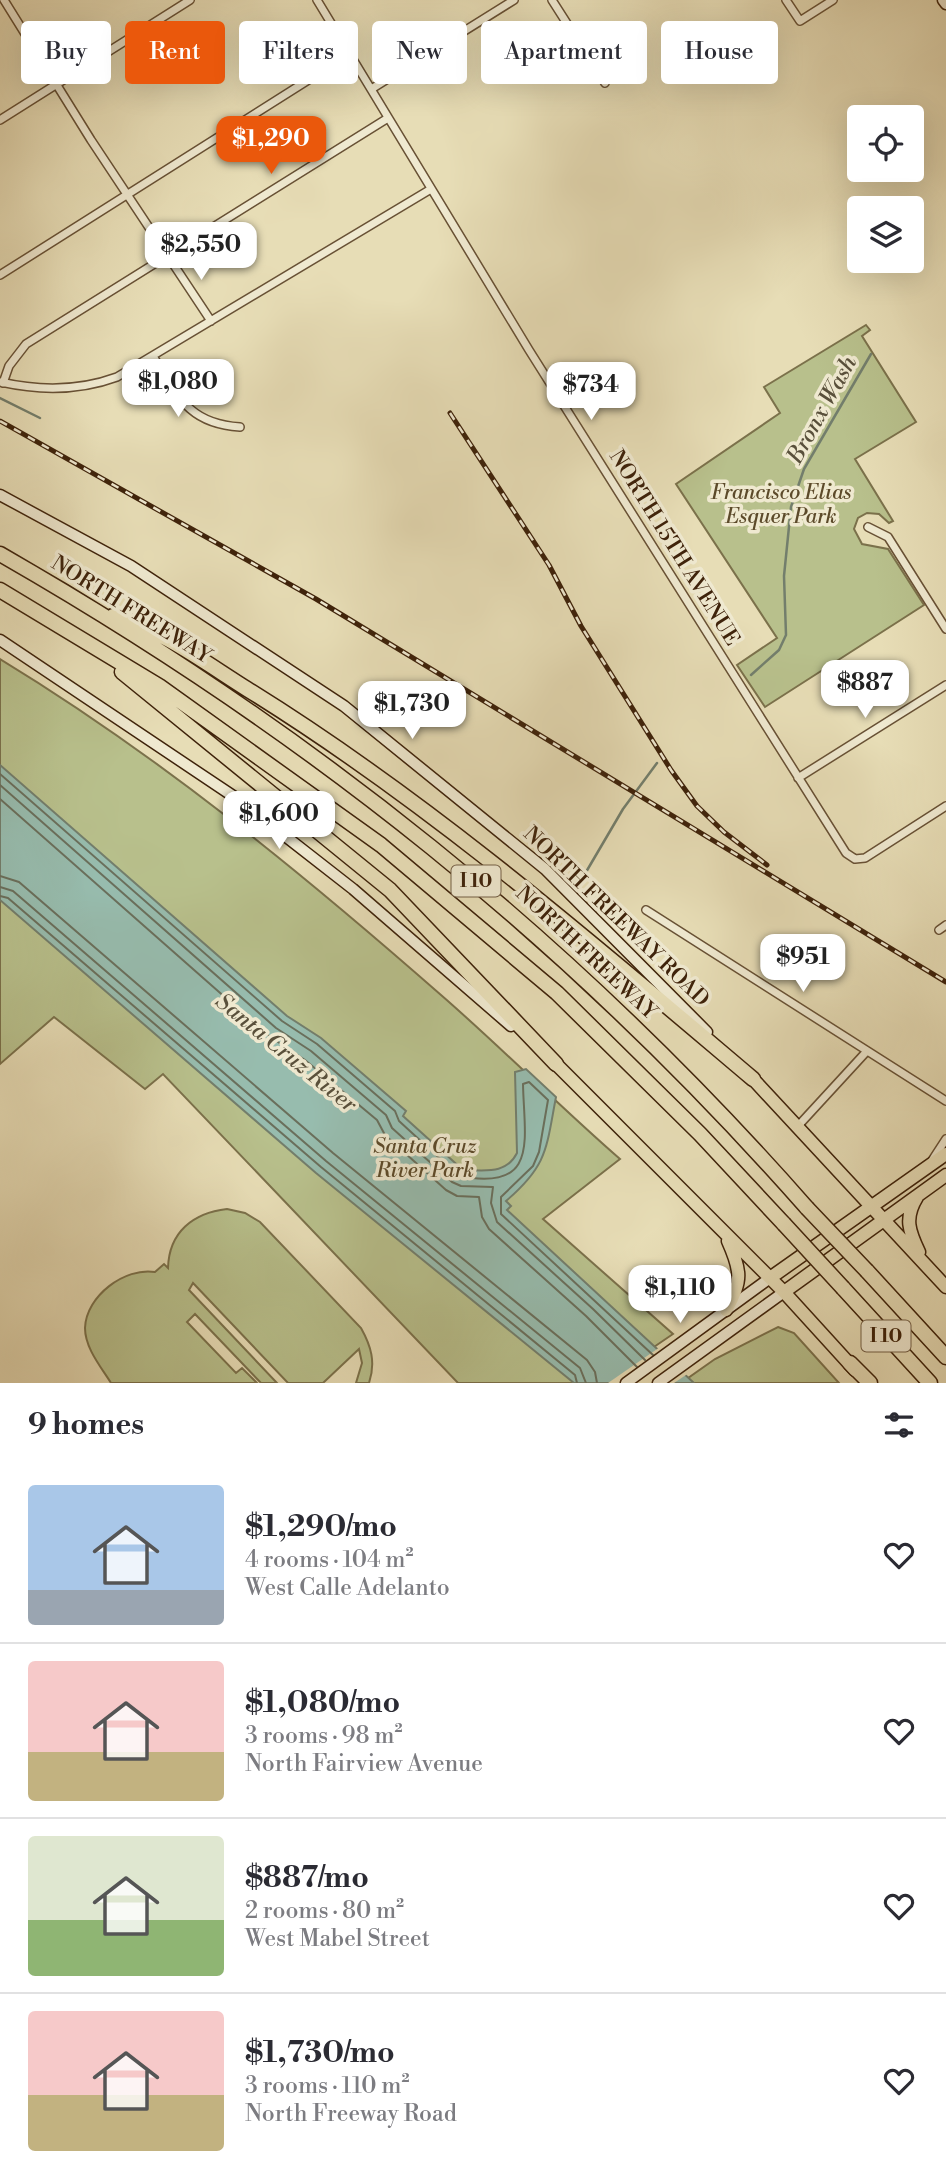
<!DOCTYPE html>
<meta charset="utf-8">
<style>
body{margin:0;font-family:"Libre Bodoni",serif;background:#f2f2f3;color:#2b2b33;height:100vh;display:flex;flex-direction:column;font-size:26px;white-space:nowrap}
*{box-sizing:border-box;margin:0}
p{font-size:23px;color:#7c7c81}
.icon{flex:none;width:38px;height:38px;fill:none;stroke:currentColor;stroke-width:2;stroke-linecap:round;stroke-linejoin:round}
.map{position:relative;height:1383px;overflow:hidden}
.panel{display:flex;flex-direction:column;background:#fff;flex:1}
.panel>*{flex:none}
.hud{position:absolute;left:21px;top:21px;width:905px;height:63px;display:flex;gap:14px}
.fabs{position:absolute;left:847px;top:105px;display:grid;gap:14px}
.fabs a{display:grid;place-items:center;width:77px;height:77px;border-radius:7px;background:#fff;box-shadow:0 7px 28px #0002;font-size:35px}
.price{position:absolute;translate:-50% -60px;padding:0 16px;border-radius:14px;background:#fff;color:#222;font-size:23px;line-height:46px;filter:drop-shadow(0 2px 4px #0008)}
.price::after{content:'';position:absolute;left:50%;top:42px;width:21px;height:16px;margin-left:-10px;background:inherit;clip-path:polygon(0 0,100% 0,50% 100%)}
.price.selected{background:#ea580c;color:#fff}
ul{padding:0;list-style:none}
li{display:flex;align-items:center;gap:21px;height:175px;padding:0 28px}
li+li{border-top:2px solid #e1e1e2}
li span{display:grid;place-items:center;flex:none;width:196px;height:140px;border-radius:7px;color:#555}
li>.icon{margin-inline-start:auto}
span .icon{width:84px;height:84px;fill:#fffc;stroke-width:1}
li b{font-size:30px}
h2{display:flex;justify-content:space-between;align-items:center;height:84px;padding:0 28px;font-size:30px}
.chip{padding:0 24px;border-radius:7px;background:#fff;box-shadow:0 7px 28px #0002;font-size:24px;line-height:63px}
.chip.selected{background:#ea580c;color:#fff}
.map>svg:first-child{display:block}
.green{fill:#b8c08c;stroke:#7b714b;stroke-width:2}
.water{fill:#97bcae;stroke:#737e6c;stroke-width:2}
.pier{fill:#e7ddb6}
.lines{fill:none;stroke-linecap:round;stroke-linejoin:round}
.shore{stroke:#6a6f5c;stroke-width:2}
.stream{stroke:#737e6c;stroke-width:2.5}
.minor-casing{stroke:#685135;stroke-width:10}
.secondary-casing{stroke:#3e220a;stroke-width:13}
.primary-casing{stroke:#3e220a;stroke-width:15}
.motorway-casing{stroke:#3e220a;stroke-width:17}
.minor{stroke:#efe9d0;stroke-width:7}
.secondary{stroke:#efe9d0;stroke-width:10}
.primary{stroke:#e7ddb6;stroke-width:12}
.motorway{stroke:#e7ddb6;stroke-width:14}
.rail-casing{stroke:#3e220a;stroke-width:5}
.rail{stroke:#efe9d0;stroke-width:2.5;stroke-dasharray:8;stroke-linecap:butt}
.motorway-bridge-casing{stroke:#3e220a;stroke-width:17;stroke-linecap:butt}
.motorway-bridge{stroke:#e7ddb6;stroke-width:14}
.labels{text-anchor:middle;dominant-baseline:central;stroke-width:7;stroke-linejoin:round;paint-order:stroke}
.shield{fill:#efe9d0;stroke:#735e45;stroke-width:2}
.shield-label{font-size:19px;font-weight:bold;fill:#3e220a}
.park-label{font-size:21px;font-style:italic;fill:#5c4a2a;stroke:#efe9d0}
.street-label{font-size:21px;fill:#3e220a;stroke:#efe9d0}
.water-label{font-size:23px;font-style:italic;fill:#59503b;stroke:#efe9d0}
</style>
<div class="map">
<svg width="946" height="1383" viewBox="0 0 946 1383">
<rect width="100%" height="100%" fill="#e7ddb6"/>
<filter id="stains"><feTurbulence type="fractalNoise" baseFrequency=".00286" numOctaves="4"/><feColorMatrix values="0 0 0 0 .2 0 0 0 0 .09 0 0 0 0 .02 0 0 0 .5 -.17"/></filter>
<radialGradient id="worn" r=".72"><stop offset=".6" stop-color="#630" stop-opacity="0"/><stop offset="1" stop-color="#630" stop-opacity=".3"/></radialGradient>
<path class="green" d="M 866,325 L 870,330 L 862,336 L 916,422 L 855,459 L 893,521 L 889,523 L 879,514 L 867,513 L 858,518 L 854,529 L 862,544 L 888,549 L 924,605 L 765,707 L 737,665 L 777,638 L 676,484 L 780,413 L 764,387 Z
M 0,659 C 158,755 302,873 441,995 C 502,1048 559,1106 620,1159 L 543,1219 L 673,1334 L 601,1383 L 458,1383 L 163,1074 L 145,1089 L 54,1017 L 0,1064 Z
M 227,1209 L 245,1213 L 260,1222 L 361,1328 C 371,1346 376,1362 369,1383 L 356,1383 L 362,1363 L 359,1349 L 323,1383 L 288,1383 L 193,1283 L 189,1290 L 277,1383 L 261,1383 L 195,1314 L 187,1322 L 236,1373 L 242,1368 L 257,1383 L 111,1383 C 101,1367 85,1348 85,1328 C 86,1296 125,1267 155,1272 L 164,1264 L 168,1268 C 169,1232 193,1213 227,1209 Z
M 778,1327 L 794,1333 L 839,1383 L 681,1383 L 715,1359 Z"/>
<path class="water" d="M 0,765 L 287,1016 L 321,1038 L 406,1111 L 403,1116 L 463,1170 C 485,1170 506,1175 517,1153 L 515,1072 L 526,1069 L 556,1097 C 546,1149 548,1165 506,1201 L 511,1206 L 507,1210 L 694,1383 L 574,1383 L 316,1173 L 0,900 Z"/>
<path class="pier" d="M 660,1347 L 689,1373 L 674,1383 L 608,1383 Z"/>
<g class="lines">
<path class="shore" d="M 0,774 L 282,1021 L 317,1044 L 395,1111 L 399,1121 L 459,1176 C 540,1192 524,1139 523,1084 L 529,1082 L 548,1100 L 539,1152 L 533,1166 L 501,1197 L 501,1214 L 653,1355
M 0,785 L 276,1028 L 311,1051 L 386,1115 L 392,1128 L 452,1182 L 461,1186 L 493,1187 L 491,1203 L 497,1222 L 593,1309 L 645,1360
M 0,799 L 269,1036 L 305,1060 L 377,1120 L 385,1135 L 446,1190 L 457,1196 L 479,1197 L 482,1217 L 489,1229 L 586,1316 L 637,1367
M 0,876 L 19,882 L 333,1153 L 587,1360 L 595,1372 L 597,1383
M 0,887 L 13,891 L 326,1161 L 580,1368 L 586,1383
M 0,896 L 8,898 L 321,1167 L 575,1375 L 577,1383"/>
<path class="stream" d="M 0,398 L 40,418
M 751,675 L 779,650 L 786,635 L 784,576 L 791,507 L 804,469 L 871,354
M 579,884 L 623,809 L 657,763"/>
<defs>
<path id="minor" d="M 4,0 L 91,140 L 211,321
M 317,0 L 529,350 L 846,853 L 855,859 L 865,858 L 946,806
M 552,0 L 605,83
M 786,0 L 800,21 L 833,0
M 373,88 L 514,0
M 0,120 L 190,0
M 0,275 L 351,53
M 153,356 C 177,395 188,424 240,427
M 0,382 C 40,391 79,391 117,377 L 431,189
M 3,383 L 9,366 L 26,344 L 388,118
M 868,527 L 888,537 L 946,629
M 798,778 L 946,685
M 646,910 L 946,1101
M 939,930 L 946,925
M 798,1126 L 867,1051
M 933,1159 L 946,1139"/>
<path id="secondary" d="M 943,0 L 946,4
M 0,495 L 131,566 L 344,706 L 545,869 L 707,1032
M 0,640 L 239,800 L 353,889 L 511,1026
M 626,1383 L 770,1278
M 658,1383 L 784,1292"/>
<path id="primary" d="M 556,1064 L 784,1292 L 855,1370
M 753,1079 L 946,1287
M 917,1197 C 904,1218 909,1231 919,1252
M 770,1278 L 946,1154
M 784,1292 L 946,1175
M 726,1310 C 743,1281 741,1270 728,1241"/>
<path id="motorway" d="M 0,554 C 309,731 572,941 807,1208
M 0,590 L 159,686 L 381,845 L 557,993 L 700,1134 L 784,1224
M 113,616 C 162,630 204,662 247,689 C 428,801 591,942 753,1079
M 122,672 L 390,890 L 556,1064
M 867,1271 L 946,1357
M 843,1288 L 930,1383
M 850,1363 L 870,1383"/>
</defs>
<use href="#minor" class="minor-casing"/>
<use href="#secondary" class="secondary-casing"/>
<use href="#primary" class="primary-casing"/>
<use href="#motorway" class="motorway-casing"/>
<use href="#minor" class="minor"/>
<use href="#secondary" class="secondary"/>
<use href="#primary" class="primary"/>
<use href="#motorway" class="motorway"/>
<defs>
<path id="rail" d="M 450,413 L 549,565 L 581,626 L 671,770 L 697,806 L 724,832 L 767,865
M 0,421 L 316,599 L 946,982"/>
</defs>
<use href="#rail" class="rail-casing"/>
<use href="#rail" class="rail"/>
<defs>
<path id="motorway-bridge" d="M 807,1208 L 867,1271
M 784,1224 L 843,1288"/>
</defs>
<use href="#motorway-bridge" class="motorway-bridge-casing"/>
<use href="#motorway-bridge" class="motorway-bridge"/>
</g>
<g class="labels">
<g class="shield">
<rect x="451.5" y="865.5" width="49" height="31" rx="5"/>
<rect x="861.5" y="1320.5" width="49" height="31" rx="5"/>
</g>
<g class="shield-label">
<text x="476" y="881">I 10</text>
<text x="886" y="1336">I 10</text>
</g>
<g class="park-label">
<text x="781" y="493">Francisco Elias<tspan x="781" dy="24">Esquer Park</tspan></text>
<text x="425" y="1147">Santa Cruz<tspan x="425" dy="24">River Park</tspan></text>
</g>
<g class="street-label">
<text transform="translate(674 548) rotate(58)">NORTH 15TH AVENUE</text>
<text transform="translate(131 610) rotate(32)">NORTH FREEWAY</text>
<text transform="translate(616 917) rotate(44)">NORTH FREEWAY ROAD</text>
<text transform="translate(586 953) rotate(43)">NORTH FREEWAY</text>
</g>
<g class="water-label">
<text transform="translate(822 410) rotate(-61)">Bronx Wash</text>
<text transform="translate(286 1053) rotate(39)">Santa Cruz River</text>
</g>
</g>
<rect width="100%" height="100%" filter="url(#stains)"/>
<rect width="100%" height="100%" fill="url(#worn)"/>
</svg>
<div class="fabs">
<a><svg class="icon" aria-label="locate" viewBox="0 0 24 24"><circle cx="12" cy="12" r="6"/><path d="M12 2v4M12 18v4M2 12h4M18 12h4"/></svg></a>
<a><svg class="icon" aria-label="layers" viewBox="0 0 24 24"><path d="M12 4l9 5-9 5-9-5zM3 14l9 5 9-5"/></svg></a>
</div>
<b class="price selected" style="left:271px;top:176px">$1,290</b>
<b class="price" style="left:201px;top:282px">$2,550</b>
<b class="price" style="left:178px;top:419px">$1,080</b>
<b class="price" style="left:591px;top:422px">$734</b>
<b class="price" style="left:865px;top:720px">$887</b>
<b class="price" style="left:412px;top:741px">$1,730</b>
<b class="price" style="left:279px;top:851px">$1,600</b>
<b class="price" style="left:803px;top:994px">$951</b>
<b class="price" style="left:680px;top:1325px">$1,110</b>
<div class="hud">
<a class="chip">Buy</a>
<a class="chip selected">Rent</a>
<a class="chip">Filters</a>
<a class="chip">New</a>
<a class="chip">Apartment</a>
<a class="chip">House</a>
</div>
</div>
<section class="panel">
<h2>9 homes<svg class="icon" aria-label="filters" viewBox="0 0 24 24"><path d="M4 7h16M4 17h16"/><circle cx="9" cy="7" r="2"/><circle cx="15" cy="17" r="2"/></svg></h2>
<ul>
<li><span style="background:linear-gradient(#a9c7e8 75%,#9aa5b1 0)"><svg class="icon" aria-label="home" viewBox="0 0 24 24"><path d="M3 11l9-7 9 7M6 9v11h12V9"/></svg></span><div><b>$1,290/mo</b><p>4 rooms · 104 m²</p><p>West Calle Adelanto</p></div><svg class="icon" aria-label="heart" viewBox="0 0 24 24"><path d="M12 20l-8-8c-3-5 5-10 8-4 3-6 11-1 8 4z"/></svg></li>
<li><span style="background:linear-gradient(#f6c9c9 65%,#c2b280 0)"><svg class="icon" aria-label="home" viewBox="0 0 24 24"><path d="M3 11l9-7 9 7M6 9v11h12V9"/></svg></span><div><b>$1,080/mo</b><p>3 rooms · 98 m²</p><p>North Fairview Avenue</p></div><svg class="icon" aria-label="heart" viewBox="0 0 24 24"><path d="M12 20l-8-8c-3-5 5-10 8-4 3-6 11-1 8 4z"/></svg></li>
<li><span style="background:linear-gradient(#dfe7d0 60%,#8fb573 0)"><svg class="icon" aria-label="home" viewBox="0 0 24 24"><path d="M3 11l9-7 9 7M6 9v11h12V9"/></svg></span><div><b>$887/mo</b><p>2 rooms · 80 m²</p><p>West Mabel Street</p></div><svg class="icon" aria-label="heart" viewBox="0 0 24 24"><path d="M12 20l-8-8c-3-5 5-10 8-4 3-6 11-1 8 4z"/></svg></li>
<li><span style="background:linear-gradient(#f6c9c9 60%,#c2b280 0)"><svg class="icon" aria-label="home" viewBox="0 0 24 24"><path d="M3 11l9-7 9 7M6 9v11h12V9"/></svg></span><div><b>$1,730/mo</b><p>3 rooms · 110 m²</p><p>North Freeway Road</p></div><svg class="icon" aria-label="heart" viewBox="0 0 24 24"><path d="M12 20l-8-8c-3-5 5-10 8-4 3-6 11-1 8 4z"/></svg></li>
</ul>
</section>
